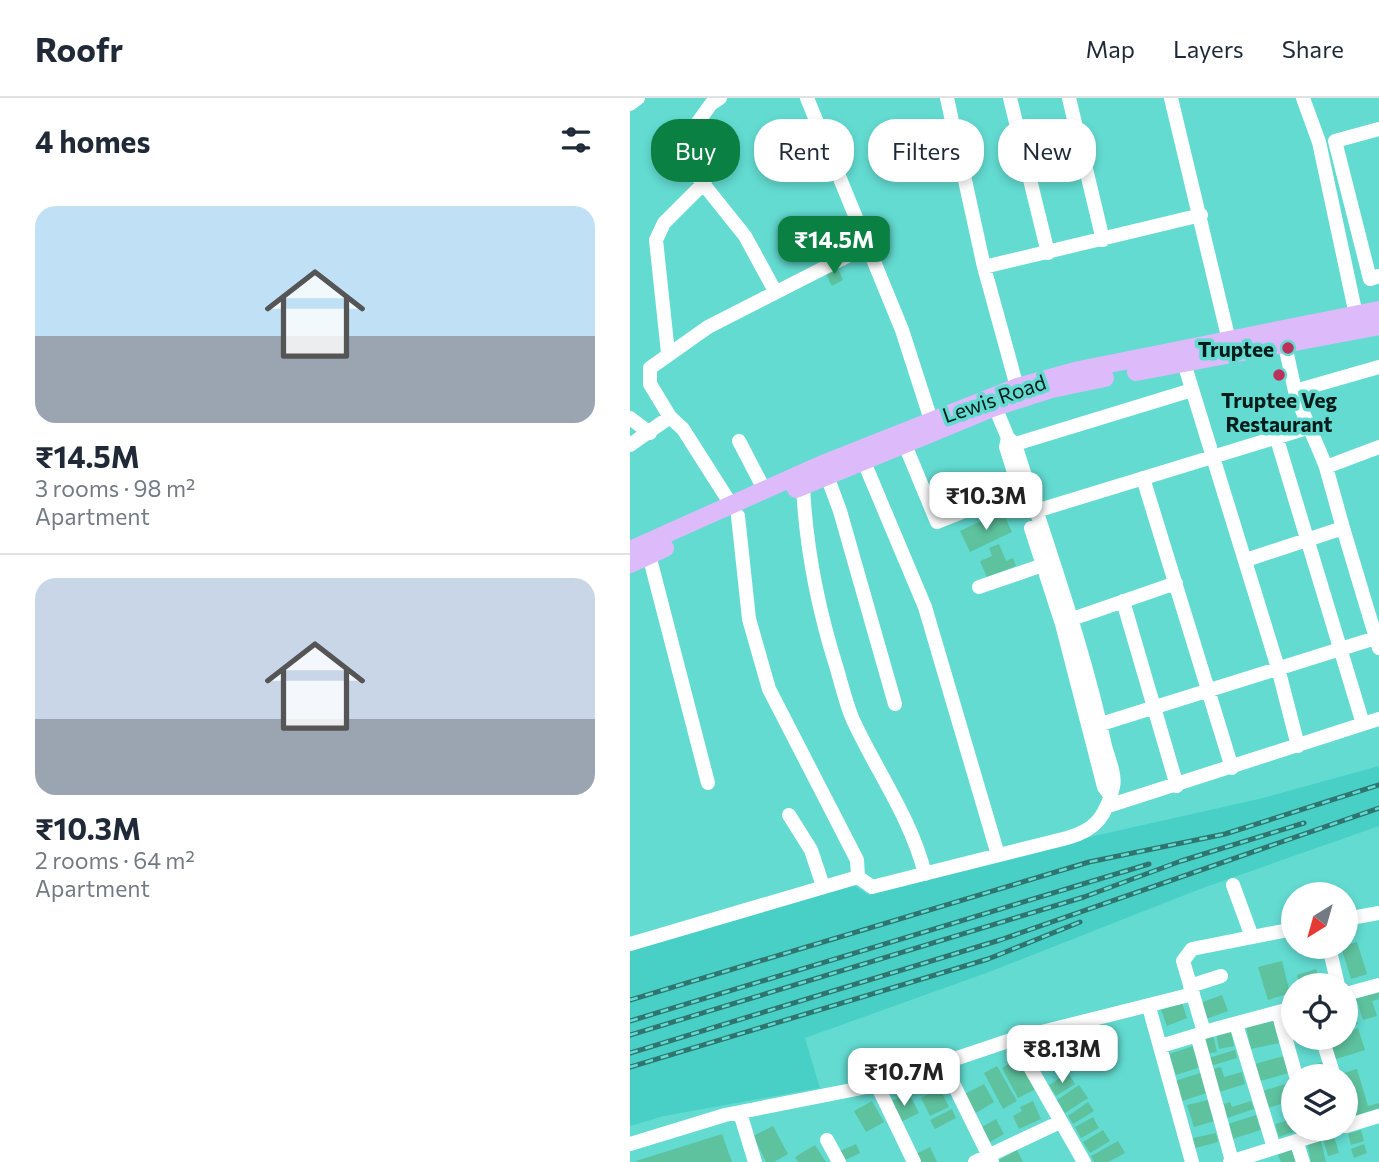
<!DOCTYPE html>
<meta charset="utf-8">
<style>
body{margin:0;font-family:Commissioner,sans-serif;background:#f6f6f7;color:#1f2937;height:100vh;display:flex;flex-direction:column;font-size:26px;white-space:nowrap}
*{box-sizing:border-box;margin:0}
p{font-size:23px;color:#747a83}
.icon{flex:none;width:38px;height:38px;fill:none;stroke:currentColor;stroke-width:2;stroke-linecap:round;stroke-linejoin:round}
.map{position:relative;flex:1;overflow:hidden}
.drawer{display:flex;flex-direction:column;background:#fff;width:630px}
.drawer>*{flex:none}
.hud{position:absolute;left:21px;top:21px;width:623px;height:63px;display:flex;gap:14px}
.needle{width:46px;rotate:217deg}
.buttons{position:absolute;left:651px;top:784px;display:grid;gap:14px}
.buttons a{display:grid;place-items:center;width:77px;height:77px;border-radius:50%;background:#fff;box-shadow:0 4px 10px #0003;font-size:35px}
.price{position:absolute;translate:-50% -60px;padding:0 16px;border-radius:14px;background:#fff;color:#222;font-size:23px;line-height:46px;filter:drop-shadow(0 2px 4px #0008)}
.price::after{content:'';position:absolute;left:50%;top:42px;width:21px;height:16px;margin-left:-10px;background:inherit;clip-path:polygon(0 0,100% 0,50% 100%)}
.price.on{background:#0b8043;color:#fff}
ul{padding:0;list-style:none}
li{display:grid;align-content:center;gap:14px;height:371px;padding:0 35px}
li+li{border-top:2px solid #e0e1e3}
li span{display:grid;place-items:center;height:217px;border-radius:21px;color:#555}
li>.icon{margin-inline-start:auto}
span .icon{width:126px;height:126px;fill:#fffc;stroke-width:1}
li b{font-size:30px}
h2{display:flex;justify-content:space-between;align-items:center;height:84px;padding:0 35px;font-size:30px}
.chip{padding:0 24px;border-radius:28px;background:#fff;box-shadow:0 4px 10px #0003;font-size:24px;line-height:63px}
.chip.on{background:#0b8043;color:#fff}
header{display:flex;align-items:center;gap:42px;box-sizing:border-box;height:98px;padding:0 35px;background:#fff;border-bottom:2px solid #e0e1e3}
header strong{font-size:33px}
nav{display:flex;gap:38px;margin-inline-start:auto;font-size:24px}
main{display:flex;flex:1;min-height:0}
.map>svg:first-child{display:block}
.built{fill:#48d0c6}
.building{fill:#5ec29e}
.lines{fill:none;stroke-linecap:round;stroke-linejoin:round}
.minor{stroke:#fff;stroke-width:14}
.major{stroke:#ddbbfa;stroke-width:18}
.rail-casing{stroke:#2f746f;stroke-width:5}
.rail{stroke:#63dbd1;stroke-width:2.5;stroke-dasharray:8;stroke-linecap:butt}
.poi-dot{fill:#be305c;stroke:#63dbd1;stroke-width:2.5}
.labels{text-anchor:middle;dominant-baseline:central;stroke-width:7;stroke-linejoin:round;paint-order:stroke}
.poi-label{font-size:21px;font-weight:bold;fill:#021c1a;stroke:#63dbd1;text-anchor:end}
.street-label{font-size:21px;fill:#021c1a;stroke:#63dbd1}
</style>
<header>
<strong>Roofr</strong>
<nav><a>Map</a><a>Layers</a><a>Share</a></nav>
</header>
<main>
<section class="drawer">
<h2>4 homes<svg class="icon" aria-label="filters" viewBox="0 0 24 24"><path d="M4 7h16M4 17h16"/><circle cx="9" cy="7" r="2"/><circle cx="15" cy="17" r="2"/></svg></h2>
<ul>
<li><span style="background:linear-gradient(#bfe0f5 60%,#9aa5b1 0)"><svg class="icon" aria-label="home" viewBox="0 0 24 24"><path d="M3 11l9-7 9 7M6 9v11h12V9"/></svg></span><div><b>₹14.5M</b><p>3 rooms · 98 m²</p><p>Apartment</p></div></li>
<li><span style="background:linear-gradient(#c9d6e8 65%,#9aa5b1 0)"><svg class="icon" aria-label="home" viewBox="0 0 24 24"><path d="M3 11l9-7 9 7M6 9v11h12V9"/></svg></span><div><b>₹10.3M</b><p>2 rooms · 64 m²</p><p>Apartment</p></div></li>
</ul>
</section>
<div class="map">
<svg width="749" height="1064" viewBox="0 0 749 1064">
<rect width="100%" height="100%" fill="#63dbd1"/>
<path class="built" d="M 749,668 L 749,728 L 570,791 L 359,874 L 175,940 L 190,990 L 34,1018 L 0,1028 L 0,852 L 223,787 L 239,797 L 344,765 L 629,701 Z"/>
<path class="building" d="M 314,35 L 321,68 L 304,72 L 297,38 Z
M 207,169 L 213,182 L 202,188 L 195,174 Z
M 369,387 L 377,402 L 368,407 L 360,391 Z
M 372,413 L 382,434 L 340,454 L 330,433 Z
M 369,446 L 376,463 L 383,460 L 386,468 L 357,479 L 350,463 L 362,458 L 359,450 Z
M 727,844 L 737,876 L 721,881 L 711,849 Z
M 652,863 L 660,895 L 638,902 L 628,869 Z
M 686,871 L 691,887 L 670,887 L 667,877 Z
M 749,890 L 749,901 L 742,903 L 747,918 L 733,922 L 725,897 Z
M 592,897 L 598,913 L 576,921 L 570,905 Z
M 719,898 L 728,926 L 716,930 L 716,899 Z
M 552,905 L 557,920 L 537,928 L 531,912 Z
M 644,923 L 649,945 L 621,951 L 616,929 Z
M 728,930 L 735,952 L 706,961 L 699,940 L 716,940 L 716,934 Z
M 601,933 L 604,948 L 589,951 L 586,935 Z
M 583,937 L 587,954 L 575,956 L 572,939 Z
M 564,948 L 571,969 L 546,977 L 539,956 Z
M 605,952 L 607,960 L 577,969 L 575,961 Z
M 654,958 L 659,975 L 630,983 L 625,966 Z
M 389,960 L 406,991 L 388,1000 L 372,970 Z
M 693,964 L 697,978 L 670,978 L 669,972 Z
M 367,968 L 387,1003 L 373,1011 L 354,975 Z
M 591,969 L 594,979 L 612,974 L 615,986 L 586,995 L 579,972 Z
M 727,971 L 738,1008 L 749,1005 L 749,1010 L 725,1018 L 716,978 L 711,976 Z
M 573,974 L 580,994 L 552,1003 L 545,983 Z
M 438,975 L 445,986 L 426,998 L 419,987 Z
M 662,984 L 663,1002 L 635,1011 L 629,994 Z
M 354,986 L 364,1004 L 344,1016 L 333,997 Z
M 449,987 L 458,1000 L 435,1015 L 427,1002 Z
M 310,991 L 319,1009 L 300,1018 L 291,1000 Z
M 279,995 L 289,1015 L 269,1025 L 259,1004 Z
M 582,1001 L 588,1022 L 564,1029 L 557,1007 Z
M 242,1003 L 254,1024 L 236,1034 L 224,1013 Z
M 403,1003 L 411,1021 L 389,1031 L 383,1018 L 392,1013 L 390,1009 Z
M 621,1003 L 624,1011 L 597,1020 L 594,1006 L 600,1004 L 602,1009 Z
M 458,1004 L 464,1013 L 443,1026 L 438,1018 Z
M 322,1011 L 326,1020 L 305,1031 L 300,1022 Z
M 626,1017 L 631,1032 L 602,1041 L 598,1026 Z
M 463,1019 L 469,1030 L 451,1040 L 445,1029 Z
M 366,1021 L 374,1036 L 360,1044 L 352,1029 Z
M 663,1021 L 663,1031 L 672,1031 L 649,1039 L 645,1026 Z
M 143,1028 L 158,1056 L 144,1064 L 136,1064 L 123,1038 Z
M 473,1032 L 480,1043 L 460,1055 L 453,1044 Z
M 731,1032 L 734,1043 L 721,1047 L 718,1036 Z
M 586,1035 L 588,1044 L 565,1050 L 563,1040 Z
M 92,1036 L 102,1064 L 6,1064 L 6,1063 Z
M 704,1038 L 709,1055 L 698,1058 L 693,1041 Z
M 488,1043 L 495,1055 L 478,1064 L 464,1064 L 461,1058 Z
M 691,1043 L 696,1064 L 681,1064 L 677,1046 Z
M 226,1046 L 230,1055 L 211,1064 L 206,1055 Z
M 734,1046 L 737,1055 L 724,1060 L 721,1051 Z
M 185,1047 L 196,1064 L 168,1064 L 165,1059 Z
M 300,1049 L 307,1064 L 290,1064 L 286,1056 Z
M 662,1051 L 667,1064 L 651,1064 L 648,1057 Z
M 387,1052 L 393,1064 L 370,1064 L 369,1062 Z"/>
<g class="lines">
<path class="minor" d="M 90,0 L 81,6 L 63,31 L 43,48 L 115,138 L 145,193
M 177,0 L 272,232 L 301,322
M 317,0 L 354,169 L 387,289
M 380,0 L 418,155
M 439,0 L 473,142
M 541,0 L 601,251
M 673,0 L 689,44 L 726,217
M 0,6 L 8,0
M 749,31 L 705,43 L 740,181 L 749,178
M 354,169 L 571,117
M 655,247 L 665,293 L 749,269
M 38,255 L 26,142 L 34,125 L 75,84
M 554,265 L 648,570 L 668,648
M 665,293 C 674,320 686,343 696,369 L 749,349
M 0,320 L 20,335
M 646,338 L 733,626
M 378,340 L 376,349 L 392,400
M 109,343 L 135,393
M 385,346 L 562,292
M 0,347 L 40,319
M 275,347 L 307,424 L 352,406
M 234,364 L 295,509 L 368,757
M 197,378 L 210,413 L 265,606
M 513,380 L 602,670
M 173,388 C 176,451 188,511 207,571 C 212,588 216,606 223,622 C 247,674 281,720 295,776
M 102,408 L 53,331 L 40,319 L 20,286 L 20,270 L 78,229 L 237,148
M 406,413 L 677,330
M 108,418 L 119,521 L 139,591 L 227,762 L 228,779
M 401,430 L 432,526 L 474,689 L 480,697
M 713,430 L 749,550
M 19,457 L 78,685
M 616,462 L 713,430 L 696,369
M 349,489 L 413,467
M 493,503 L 547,688
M 442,521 L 546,485
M 471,626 L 749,539
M 478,708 L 749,621
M 159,717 L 181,752 L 193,788
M 603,787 L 622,839
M 716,821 L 749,815
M 663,831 L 562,851 L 553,863 L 574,934 L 663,910
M 0,846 L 228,779 L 242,789 L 437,740 C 466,732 476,718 483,689 C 486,678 478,659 475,648 C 453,545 416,446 385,346 L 378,340 L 365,309
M 699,849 L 708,887
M 560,888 L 591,878
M 716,896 L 749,887
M 519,909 L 562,1064
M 648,914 L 666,978
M 606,926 L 644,1050
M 574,934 L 567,937 L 602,1063
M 692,940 L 704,978
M 384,941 L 454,1064
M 531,948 L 567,937
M 312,963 L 362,1064
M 247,987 L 284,1064
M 110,1015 L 125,1064
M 716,1028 L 749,1018
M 197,1042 L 209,1064
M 667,1045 L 673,1064
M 0,1046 L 95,1017 L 247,987 L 384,941 L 563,896
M 345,1064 L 430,1024
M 600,1064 L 705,1031"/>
<path class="major" d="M 506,274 L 749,228
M 166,391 L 365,309 L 422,291 L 475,280
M 0,452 L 195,365 L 387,289 L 449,272 L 749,212
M 0,466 L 35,450"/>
<defs>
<path id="rail" d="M 0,902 L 459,764 L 595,736 L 749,687
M 0,923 L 519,766
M 0,937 L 454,799 L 551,763 L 674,725
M 0,955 L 370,842 L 749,710
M 0,969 L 358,861 L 450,824"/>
</defs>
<use href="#rail" class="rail-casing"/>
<use href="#rail" class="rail"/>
</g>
<g class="poi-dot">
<circle cx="658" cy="250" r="7"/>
<circle cx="649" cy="277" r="7"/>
</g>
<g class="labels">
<g class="poi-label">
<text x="644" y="250">Truptee</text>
<text x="649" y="301" text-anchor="middle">Truptee Veg<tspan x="649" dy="24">Restaurant</tspan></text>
</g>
<g class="street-label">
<text transform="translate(364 300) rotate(-19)">Lewis Road</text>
</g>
</g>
</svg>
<div class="buttons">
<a><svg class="needle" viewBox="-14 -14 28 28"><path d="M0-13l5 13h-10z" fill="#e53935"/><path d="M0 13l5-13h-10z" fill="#747a83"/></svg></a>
<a><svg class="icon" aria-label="locate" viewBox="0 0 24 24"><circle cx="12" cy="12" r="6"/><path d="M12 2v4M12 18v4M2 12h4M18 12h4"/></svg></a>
<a><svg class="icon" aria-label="layers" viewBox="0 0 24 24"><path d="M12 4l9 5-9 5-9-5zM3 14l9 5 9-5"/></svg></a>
</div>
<b class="price on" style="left:204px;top:178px">₹14.5M</b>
<b class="price" style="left:356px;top:434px">₹10.3M</b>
<b class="price" style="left:432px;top:987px">₹8.13M</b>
<b class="price" style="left:274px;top:1010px">₹10.7M</b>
<div class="hud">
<a class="chip on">Buy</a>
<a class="chip">Rent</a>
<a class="chip">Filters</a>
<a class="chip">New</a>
</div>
</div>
</main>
